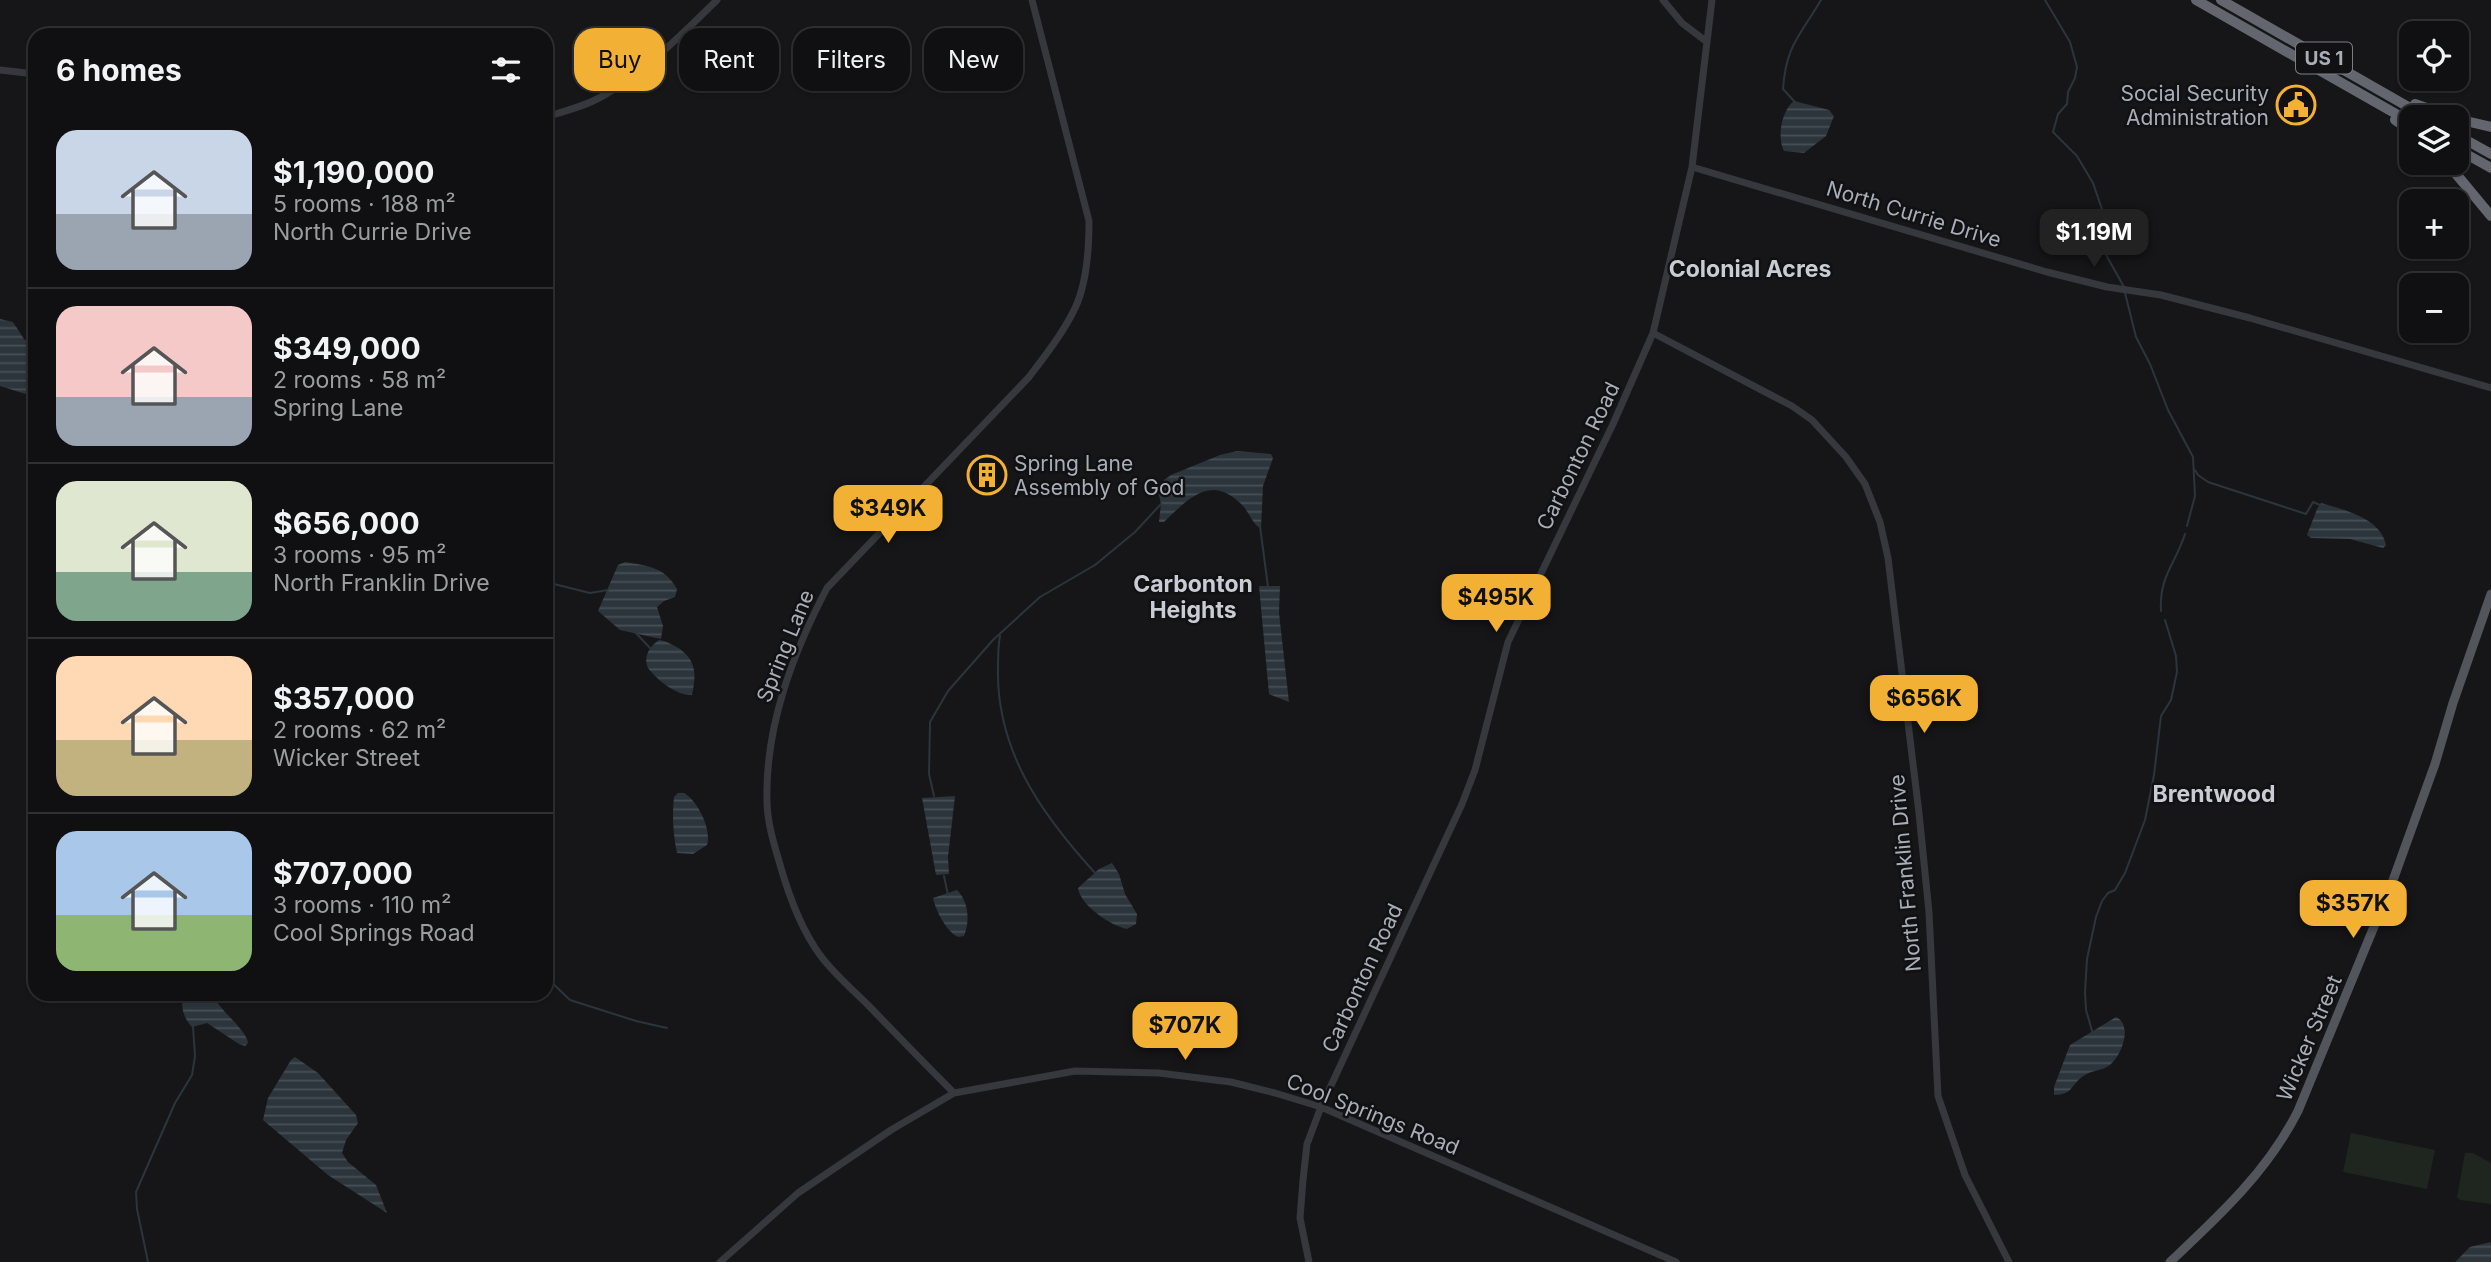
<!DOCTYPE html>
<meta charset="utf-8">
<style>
body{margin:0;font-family:Inter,sans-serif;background:#1e1e20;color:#f1f3f6;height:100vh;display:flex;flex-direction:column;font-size:26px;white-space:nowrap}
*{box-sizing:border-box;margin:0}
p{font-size:23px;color:#9c9d9f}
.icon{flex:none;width:38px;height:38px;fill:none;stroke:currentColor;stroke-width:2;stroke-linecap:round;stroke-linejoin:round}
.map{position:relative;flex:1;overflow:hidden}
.details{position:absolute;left:28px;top:28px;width:525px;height:973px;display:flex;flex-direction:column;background:#101012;border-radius:21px;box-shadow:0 2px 5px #0004,0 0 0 2px #303032}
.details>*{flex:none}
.guide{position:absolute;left:574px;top:28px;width:665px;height:63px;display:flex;gap:14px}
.buttons{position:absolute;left:2399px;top:21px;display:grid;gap:14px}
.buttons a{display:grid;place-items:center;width:70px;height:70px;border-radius:14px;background:#101012;box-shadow:0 2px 5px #0004,0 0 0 2px #303032;font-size:35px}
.price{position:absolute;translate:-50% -60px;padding:0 16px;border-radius:14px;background:#f2b134;color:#111;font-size:23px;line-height:46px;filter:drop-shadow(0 2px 4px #0008)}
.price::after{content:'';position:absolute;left:50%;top:42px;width:21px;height:16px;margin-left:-10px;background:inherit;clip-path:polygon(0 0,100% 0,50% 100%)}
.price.on{background:#222;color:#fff}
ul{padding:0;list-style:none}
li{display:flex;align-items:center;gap:21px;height:175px;padding:0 28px}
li+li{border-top:2px solid #303032}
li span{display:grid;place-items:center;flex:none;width:196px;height:140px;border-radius:21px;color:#555}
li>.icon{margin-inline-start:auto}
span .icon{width:84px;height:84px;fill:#fffc;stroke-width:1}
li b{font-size:30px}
h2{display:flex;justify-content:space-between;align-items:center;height:84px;padding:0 28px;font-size:30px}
.pill{padding:0 24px;border-radius:21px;background:#101012;box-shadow:0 2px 5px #0004,0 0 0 2px #303032;font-size:24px;line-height:63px}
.pill.on{background:#f2b134;color:#111}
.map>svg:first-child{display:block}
.pitch{fill:#1e261f}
.water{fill:url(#water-rules)}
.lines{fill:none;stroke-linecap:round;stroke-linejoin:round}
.stream{stroke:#2c353c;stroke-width:2}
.minor{stroke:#37383d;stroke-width:7}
.major{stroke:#53555c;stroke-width:9}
.highway{stroke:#63666e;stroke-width:10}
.labels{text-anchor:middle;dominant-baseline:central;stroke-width:5;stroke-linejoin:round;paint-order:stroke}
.shield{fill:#111113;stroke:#7b7e86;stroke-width:2}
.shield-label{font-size:19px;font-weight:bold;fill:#a8adb8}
.poi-label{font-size:21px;fill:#a8adb8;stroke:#111113;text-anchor:end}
.street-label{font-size:21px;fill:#a8adb8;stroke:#111113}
.neighbourhood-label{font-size:23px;font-weight:bold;fill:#c9ccd4;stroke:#111113}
</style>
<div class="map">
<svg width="2491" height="1262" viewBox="0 0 2491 1262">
<defs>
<pattern id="water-rules" width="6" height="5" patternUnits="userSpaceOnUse" patternTransform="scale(1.75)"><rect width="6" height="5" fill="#2c353c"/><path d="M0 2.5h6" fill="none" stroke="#485056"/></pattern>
</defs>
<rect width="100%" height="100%" fill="#161618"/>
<path class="pitch" d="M 2351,1133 L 2435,1150 L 2427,1189 L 2343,1172 Z
M 2465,1153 L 2473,1153 L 2491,1163 L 2491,1204 L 2460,1200 L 2457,1197 Z"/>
<path class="water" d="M 1794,101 L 1829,110 L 1834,116 L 1826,136 L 1804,153 L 1784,151 C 1777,138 1781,111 1794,101 Z
M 0,319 L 13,322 L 24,339 L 35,347 L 35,397 L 0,386 Z
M 1237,451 L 1271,454 L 1273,458 L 1263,486 L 1261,529 C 1253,524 1250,515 1244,507 C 1212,472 1189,498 1164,522 L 1159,522 L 1161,504 L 1158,491 L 1164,480 L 1171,475 L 1220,455 Z
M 2321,503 C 2344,510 2381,518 2386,545 L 2383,548 L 2350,539 L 2311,538 L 2307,535 L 2317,509 Z
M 625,562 C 648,566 665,567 677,589 L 675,597 L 664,601 L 657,607 L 663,626 L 661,639 L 620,630 L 598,611 L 618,565 Z
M 1259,586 L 1280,586 L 1279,613 L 1289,702 L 1269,694 Z
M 659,640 C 667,641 673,645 680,649 C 697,662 696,675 692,695 C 677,696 657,680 648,668 C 643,657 649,647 659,640 Z
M 678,793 L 684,793 C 698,801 712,830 707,845 L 693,854 L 677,853 C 673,835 672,815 674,797 Z
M 955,796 L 948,857 L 949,874 L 936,875 L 922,798 Z
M 1112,863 L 1119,874 L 1125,894 L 1137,914 L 1136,924 L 1127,929 C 1111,926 1080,905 1078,888 L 1099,869 Z
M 957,890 C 969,902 970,921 964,936 L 958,937 C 946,931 936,911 933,898 Z
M 182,994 L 212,994 C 219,1010 247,1030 248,1043 L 245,1046 L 239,1044 L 207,1023 L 192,1027 C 182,1016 182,1008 182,994 Z
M 2116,1017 C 2133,1025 2122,1055 2110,1065 C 2102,1071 2092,1070 2085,1075 C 2071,1083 2074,1095 2054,1095 L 2054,1087 L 2070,1045 Z
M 295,1057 L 318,1073 L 356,1115 L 358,1123 L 346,1140 L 342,1153 L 348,1162 L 376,1185 L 387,1213 L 328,1175 L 263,1120 L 268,1098 L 291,1060 Z
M 2491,1242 L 2491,1262 L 2455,1262 L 2470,1247 Z"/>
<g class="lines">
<path class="stream" d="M 2045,0 L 2070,42 L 2077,67 L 2075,78 L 2068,92 L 2067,104 L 2058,114 L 2053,132 L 2077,156 L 2093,183 L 2106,221 L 2100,244 L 2124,287
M 1794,101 L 1783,89 C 1786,45 1800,36 1821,0
M 2125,293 L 2136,337 L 2150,364 L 2168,410 L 2193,457 L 2195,496 L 2187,526
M 2195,470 L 2198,475 L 2208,482 L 2306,514 L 2313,502 L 2320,505
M 1260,526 L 1268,587
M 546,582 L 590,593 L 608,590
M 2161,611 C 2159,576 2175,565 2185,534
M 634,631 L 650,648
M 1000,636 C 998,646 998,657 998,668 C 996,751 1042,815 1096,874
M 934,796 L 929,774 L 930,722 L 948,691 L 993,640 L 1040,597 L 1095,565 L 1135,532 L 1161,504
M 944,876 L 948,895
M 546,977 L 570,1000 L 636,1021 L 667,1028
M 2093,1034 L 2086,1010 L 2085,992 L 2087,959 L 2096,917 L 2102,901 L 2108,893 L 2115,890 L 2125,873 L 2145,820 L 2154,775 L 2161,716 L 2171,700 L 2177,672 L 2176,656 L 2165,620
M 148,1262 L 137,1209 L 136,1192 L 175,1103 L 192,1075 L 195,1056 L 193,1027"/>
<path class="minor" d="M 1663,0 L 1682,23 L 1707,42
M 0,70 L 35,74
M 546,117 C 561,112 578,108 593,101 C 637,80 682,34 717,0
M 1692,167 L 2047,272 L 2107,287 L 2161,295 L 2250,318 L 2491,388
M 1653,333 L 1792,406 L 1812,420 L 1846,457 L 1865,484 L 1880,522 L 1888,558 L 1919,813 L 1929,912 L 1938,1096 L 1965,1175 L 2009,1262
M 954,1093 C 925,1064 896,1034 868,1005 C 852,989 833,973 820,955 C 801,929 790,899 781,868 C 775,847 767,823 767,801 C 765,726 793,653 827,588 L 1029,377 C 1046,355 1074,319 1081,292 C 1088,269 1089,245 1089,221 L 1032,0
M 720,1262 L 798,1193 L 891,1130 L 954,1093 L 1075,1071 L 1159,1073 L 1231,1082 L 1275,1093 L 1321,1107 L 1676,1262
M 1309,1262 L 1300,1218 L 1303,1180 L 1307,1144 L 1321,1107 L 1462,804 L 1475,770 L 1508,642 L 1613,424 L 1653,333 L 1692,167 L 1712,0"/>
<path class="major" d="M 2170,1262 C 2219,1216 2267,1172 2298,1111 L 2392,883 L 2435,764 L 2453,703 L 2491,594"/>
<path class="highway" d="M 2196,0 L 2412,123
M 2221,0 L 2426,117
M 2415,104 L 2452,117
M 2457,119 L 2491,127
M 2395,120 L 2412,132
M 2457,135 L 2491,154
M 2457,149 L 2491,168
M 2447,163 L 2491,216"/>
</g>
<defs>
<symbol id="civic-ring" viewBox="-11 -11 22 22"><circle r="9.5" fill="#111113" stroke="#f2b134" stroke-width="1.5"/><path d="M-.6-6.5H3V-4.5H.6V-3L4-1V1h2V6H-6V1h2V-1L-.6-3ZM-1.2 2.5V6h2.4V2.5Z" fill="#f2b134"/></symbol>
<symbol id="building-ring" viewBox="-11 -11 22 22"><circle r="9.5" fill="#111113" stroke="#f2b134" stroke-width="1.5"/><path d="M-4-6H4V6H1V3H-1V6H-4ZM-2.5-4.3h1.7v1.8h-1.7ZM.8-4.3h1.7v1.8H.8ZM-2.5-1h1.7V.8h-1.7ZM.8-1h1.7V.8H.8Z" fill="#f2b134"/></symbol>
</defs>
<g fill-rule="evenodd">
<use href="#civic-ring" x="2274" y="83" width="44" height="44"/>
<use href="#building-ring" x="965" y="453" width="44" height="44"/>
</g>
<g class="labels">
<rect class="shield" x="2296" y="42.5" width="56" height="31" rx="5"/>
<g class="shield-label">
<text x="2324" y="58">US 1</text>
</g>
<g class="poi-label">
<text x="2269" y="93">Social Security<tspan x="2269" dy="24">Administration</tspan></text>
<text x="1014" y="463" text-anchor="start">Spring Lane<tspan x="1014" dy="24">Assembly of God</tspan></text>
</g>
<g class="street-label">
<text transform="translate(1914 214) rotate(17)">North Currie Drive</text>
<text transform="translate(1578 456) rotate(-64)">Carbonton Road</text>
<text transform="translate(785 646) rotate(-68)">Spring Lane</text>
<text transform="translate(1905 873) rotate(-95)">North Franklin Drive</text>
<text transform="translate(1362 978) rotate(-65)">Carbonton Road</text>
<text transform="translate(2309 1038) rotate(-67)">Wicker Street</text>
<text transform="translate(1373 1114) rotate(22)">Cool Springs Road</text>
</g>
<g class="neighbourhood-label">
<text x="1750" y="269">Colonial Acres</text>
<text x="1193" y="584">Carbonton<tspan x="1193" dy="26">Heights</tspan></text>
<text x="2214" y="794">Brentwood</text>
</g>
</g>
</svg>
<div class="buttons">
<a><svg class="icon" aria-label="locate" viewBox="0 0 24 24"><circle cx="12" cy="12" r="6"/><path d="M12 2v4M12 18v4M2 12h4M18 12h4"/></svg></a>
<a><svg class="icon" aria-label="layers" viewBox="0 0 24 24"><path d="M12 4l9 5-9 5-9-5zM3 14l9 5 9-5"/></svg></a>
<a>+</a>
<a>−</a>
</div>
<b class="price on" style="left:2094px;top:269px">$1.19M</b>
<b class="price" style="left:888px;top:545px">$349K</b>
<b class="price" style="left:1496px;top:634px">$495K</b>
<b class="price" style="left:1924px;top:735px">$656K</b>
<b class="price" style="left:2353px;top:940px">$357K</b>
<b class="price" style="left:1185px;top:1062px">$707K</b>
<div class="guide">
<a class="pill on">Buy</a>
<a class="pill">Rent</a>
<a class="pill">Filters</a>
<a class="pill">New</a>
</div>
<section class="details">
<h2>6 homes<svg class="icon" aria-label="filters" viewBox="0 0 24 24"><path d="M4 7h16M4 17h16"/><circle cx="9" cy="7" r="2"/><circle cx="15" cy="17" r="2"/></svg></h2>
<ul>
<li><span style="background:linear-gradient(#c9d6e8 60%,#9aa5b1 0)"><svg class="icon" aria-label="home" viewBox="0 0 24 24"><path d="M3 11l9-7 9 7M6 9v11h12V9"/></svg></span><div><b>$1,190,000</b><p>5 rooms · 188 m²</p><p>North Currie Drive</p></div></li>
<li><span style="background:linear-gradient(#f6c9c9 65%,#9aa5b1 0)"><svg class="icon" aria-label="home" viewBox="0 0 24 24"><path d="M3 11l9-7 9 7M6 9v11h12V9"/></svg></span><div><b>$349,000</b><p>2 rooms · 58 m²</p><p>Spring Lane</p></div></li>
<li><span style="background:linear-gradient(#dfe7d0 65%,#7fa58c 0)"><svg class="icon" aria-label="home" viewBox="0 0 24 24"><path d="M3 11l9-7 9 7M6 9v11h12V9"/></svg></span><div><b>$656,000</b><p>3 rooms · 95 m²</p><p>North Franklin Drive</p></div></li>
<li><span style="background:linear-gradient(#ffd9b3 60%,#c2b280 0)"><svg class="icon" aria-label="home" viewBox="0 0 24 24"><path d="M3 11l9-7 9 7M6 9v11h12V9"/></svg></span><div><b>$357,000</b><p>2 rooms · 62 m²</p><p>Wicker Street</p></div></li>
<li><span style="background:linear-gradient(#a9c7e8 60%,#8fb573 0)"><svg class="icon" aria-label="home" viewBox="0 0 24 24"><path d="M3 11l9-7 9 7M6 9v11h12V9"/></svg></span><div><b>$707,000</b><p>3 rooms · 110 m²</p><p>Cool Springs Road</p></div></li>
</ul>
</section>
</div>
